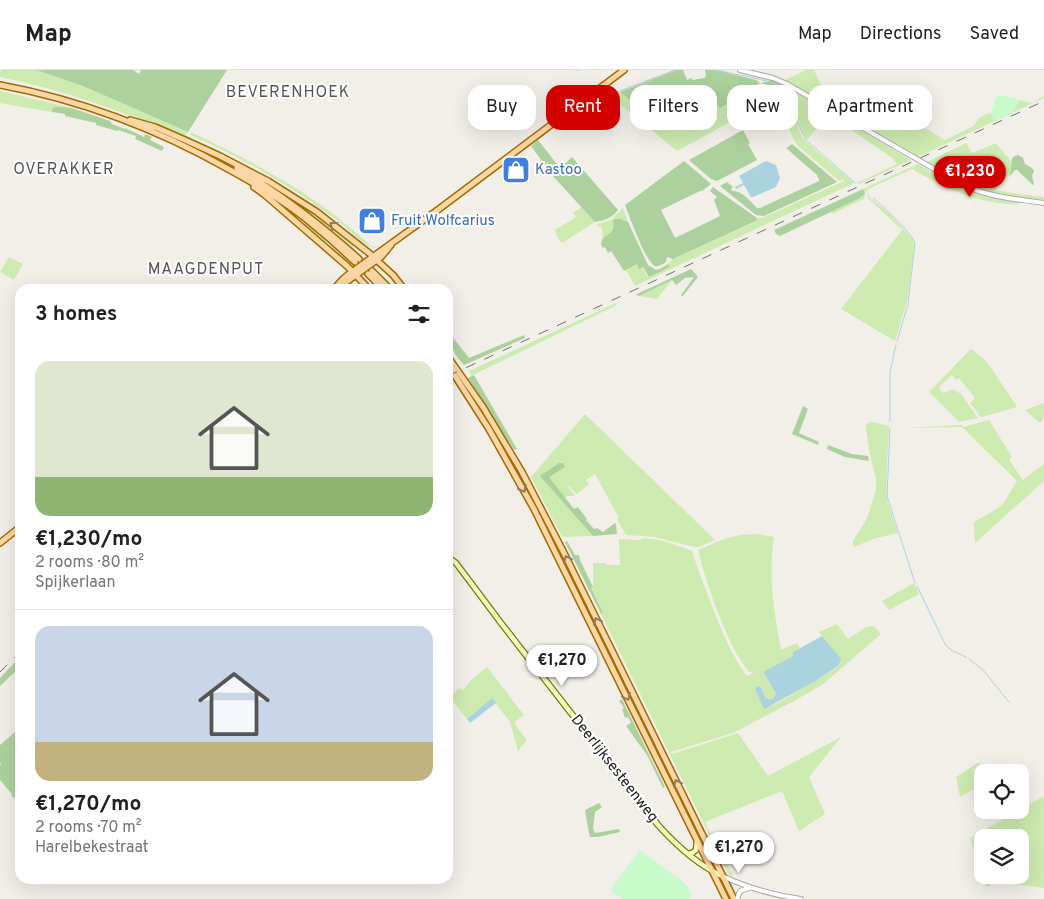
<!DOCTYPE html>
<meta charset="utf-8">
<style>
body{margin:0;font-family:Overpass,sans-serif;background:#f6f6f6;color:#202124;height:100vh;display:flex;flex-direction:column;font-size:19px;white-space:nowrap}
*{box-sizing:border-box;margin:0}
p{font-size:16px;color:#757577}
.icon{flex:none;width:28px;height:28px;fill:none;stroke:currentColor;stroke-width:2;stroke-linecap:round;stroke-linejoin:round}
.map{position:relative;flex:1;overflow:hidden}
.side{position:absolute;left:15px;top:214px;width:438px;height:600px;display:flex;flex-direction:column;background:#fff;border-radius:15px;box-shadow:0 5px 20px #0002}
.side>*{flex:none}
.hud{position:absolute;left:468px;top:15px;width:475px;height:45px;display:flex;gap:10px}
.buttons{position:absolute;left:974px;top:694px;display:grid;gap:10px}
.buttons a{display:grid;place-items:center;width:55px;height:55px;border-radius:10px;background:#fff;box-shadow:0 5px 20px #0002;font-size:25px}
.price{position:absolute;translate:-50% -42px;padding:0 11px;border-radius:18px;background:#fff;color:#222;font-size:16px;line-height:32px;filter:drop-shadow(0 1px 2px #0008)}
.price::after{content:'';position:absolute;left:50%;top:30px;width:15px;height:11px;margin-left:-8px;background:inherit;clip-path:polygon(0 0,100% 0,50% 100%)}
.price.selected{background:#d40000;color:#fff}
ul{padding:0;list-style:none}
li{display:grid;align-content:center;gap:10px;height:265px;padding:0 20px}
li+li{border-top:1px solid #e0e0e0}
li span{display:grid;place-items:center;height:155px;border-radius:15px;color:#555}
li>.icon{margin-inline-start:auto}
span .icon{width:90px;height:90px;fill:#fffc;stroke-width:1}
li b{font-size:21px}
h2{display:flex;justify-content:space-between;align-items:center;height:60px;padding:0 20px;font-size:21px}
.tag{padding:0 18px;border-radius:15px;background:#fff;box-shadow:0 5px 20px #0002;font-size:18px;line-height:45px}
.tag.selected{background:#d40000;color:#fff}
header{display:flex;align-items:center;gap:30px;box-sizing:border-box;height:70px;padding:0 25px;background:#fff;border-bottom:1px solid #e0e0e0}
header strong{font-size:24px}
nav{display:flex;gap:28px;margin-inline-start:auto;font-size:18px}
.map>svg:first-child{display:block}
.grass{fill:#cdebb0}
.forest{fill:#add19e}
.park{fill:#c8facc}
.water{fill:#aad3df}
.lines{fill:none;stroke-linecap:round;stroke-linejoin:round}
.stream{stroke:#aad3df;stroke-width:1}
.tertiary-casing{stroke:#a9a9a9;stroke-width:6}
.secondary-casing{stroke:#707d05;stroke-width:7}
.primary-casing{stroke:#a06b00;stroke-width:8}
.tertiary{stroke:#fff;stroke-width:4}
.secondary{stroke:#f7fabf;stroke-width:4.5}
.primary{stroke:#fcd6a4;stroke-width:5}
.rail{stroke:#707070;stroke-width:1;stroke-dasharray:10 10;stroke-linecap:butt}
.tertiary-bridge-casing{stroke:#a9a9a9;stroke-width:6;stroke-linecap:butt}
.tertiary-bridge{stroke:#fff;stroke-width:4}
.oneway{stroke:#8f7c63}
.labels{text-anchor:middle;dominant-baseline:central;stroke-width:4;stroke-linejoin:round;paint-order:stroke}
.shop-label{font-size:15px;fill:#366cbe;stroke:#fff;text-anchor:start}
.street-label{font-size:15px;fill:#222;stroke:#fff}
.neighbourhood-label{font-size:16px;letter-spacing:1px;fill:#555;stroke:#fff}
</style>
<header>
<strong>Map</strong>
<nav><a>Map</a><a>Directions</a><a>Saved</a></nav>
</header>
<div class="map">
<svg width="1044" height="829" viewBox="0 0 1044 829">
<rect width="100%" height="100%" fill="#f2efe9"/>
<path class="grass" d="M 2,0 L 36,0 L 83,16 L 188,62 L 184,67 C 124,42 63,20 0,7 L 0,2 Z
M 806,0 L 814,0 L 829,31 L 833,34 L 832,37 L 786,11 L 787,9 Z
M 696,15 L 716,33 L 720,38 L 733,31 L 741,46 L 677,81 L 606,23 L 611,20 L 615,23 L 620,22 L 645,42 Z
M 787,17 L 911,90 L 859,114 L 857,113 L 897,94 L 892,88 L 829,44 L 807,70 L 804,66 L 795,43 L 785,21 Z
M 0,21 L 72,38 L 53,38 L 52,42 L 0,33 Z
M 1044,26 L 1044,28 L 918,87 L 835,38 L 837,36 L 852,44 L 862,31 L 870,37 L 878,30 L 892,44 L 890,46 L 893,49 L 891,53 L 898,59 L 909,46 L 923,53 L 922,56 L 945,70 L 974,56 C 977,49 984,43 991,43 L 994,50 L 1014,41 L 1019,30 L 1032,33 Z
M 794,44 L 802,67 L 805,71 L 854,113 L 635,216 L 626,200 L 637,194 L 642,197 L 648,207 L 670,197 L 668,194 L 673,189 L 753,153 L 756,151 L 757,148 L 762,148 L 844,111 L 843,109 L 839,111 L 799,77 L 793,69 L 787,52 Z
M 191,62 C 241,86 292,112 336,146 C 348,156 360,166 371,176 L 374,177 L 379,175 L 375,178 C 363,176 349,159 338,151 C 292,117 243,88 190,65 Z
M 966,73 L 972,83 L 996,73 L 1015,96 L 1012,101 L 995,120 L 1018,124 L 1044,127 L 1044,130 C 1025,127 1005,126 986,120 C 965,114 946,103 927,92 Z
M 918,94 C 934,103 949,113 966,120 C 983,127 1001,130 1019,132 L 1019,134 C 1012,135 1006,134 999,133 C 967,129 939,115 912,99 L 868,119 L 865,124 L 864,129 L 832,144 L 831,142 L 858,129 L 865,124 L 863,119 Z
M 252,105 L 287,124 L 318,145 L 354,173 L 352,174 L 356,183 C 323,154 289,128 252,105 Z
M 868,122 L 869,127 L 890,144 L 913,170 L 914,178 L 908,227 L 895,271 L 841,239 L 902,160 L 869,129 L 867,126 Z
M 275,131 L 330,172 L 324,171 L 324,173 L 331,176 L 352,194 L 349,196 Z
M 582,137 L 595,152 L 562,173 L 558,168 L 555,160 L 576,147 L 573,143 Z
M 623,138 L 628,152 L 624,150 L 614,158 L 613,161 L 601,172 C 603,166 603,162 601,156 L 598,157 L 597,154 L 611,150 Z
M 9,187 L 23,194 L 14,210 L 0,202 Z
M 672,210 L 657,229 L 639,226 Z
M 616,233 L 617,235 L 471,306 L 469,301 Z
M 971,279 L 983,288 L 992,299 L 1017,337 L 982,347 L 980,346 L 970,333 L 975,328 L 959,308 L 956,310 L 952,305 L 943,313 L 939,318 L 943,323 L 953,319 L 961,324 L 978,348 L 959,352 L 929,322 Z
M 1044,333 L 1044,348 L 1040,353 L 1025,340 Z
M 585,344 L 715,470 L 699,477 L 694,477 L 654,467 L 626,465 L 617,449 L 619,448 L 595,404 L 586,410 L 589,414 L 577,424 L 569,416 L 568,417 L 575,426 L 568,426 L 565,428 L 549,407 L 559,393 L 541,406 L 593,466 L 562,467 L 531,407 Z
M 989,350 L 1012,387 L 1009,390 L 1023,410 L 1044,394 L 1044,411 L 975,473 L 974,452 L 995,440 L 1003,434 L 1017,411 L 962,357 L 902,358 L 962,355 L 963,357 Z
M 869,352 L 872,352 L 889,356 L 886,421 L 888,433 L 898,463 L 873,469 L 854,477 L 853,476 L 853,471 L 865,452 L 870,440 L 876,419 L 876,410 L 869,379 L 866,359 L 866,355 Z
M 756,464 L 774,467 C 768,505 774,543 781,580 L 797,573 L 800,578 L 793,582 L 794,586 L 764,603 L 776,624 C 770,638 764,625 761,618 L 756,617 L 755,619 L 758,626 L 774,635 L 814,612 L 840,595 L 819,562 L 837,554 L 848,569 L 866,557 L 874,556 L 881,564 L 822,615 L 792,632 L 733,663 L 671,682 L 672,684 L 738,663 L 768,706 L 841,667 L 809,707 L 825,744 L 799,761 L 782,721 L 705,752 L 727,795 L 733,804 L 732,807 L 729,805 L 601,544 L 603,543 L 591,518 L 593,516 L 593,493 L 606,493 L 606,495 L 620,495 L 619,469 L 641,470 L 642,468 L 660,470 L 690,480 L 692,481 C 698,500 705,518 712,536 C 722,561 731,585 747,606 L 754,602 L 749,602 C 733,582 723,556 714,532 C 708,515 702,498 698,480 L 724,469 L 740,465 Z
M 914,513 L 919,524 L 889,540 L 882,531 Z
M 487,597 L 524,645 L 514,653 L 527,670 L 518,681 L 510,652 L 492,629 L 467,649 L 450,628 L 459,618 L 463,620 L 469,612 Z
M 979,692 L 986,702 L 982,702 L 982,715 L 960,727 L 956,707 Z
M 1044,726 L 1044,818 L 991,811 L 991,816 L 986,816 L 978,793 L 982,790 L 982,805 L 1020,805 L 1020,768 L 982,768 L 982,778 L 974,782 L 970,768 Z"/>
<path class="forest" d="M 36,0 L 133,0 L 139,4 L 141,0 L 227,0 L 188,62 L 83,16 Z
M 676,0 L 683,0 L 687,10 L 691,8 L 693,10 L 704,8 L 706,6 L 705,0 L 716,0 L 756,10 L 760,13 L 767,12 L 770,10 L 784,16 L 777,22 L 768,15 L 760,13 L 738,24 L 733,31 L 720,38 L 716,33 L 696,16 L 645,42 L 620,22 Z
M 56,37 L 72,38 L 110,51 L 112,54 L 125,59 L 125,58 L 144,67 L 145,64 L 152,67 L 150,70 L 164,77 L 162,81 L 135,69 L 136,66 L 118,60 L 117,61 L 96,55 L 96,53 L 65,46 L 65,44 L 52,42 L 53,38 Z
M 743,60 L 750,73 L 748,74 L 757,90 L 717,111 L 711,109 L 689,90 Z
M 538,70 L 560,98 L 572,87 L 618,140 C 612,148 605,150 595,152 L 552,105 L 531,76 Z
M 792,74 L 837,112 L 764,146 L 756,145 L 720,116 L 727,112 L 733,117 L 731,119 L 732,121 C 742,120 750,131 757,138 L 760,138 L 819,111 L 819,110 L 817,105 L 786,78 Z
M 1018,85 L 1023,88 L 1025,94 L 1032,98 L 1034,101 L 1032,106 L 1034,114 L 1033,115 L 1017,100 L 1015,100 L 1009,107 L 1011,100 L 1012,89 L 1013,87 Z
M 684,91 L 711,114 L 702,121 L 700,121 L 661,140 L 675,168 L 720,146 L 714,130 L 717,127 L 710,121 L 713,117 L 757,148 L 756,151 L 675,188 L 673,189 L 667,187 L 666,192 C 663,194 658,197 655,196 C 646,193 629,145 625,135 Z
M 863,119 L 865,124 L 858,129 L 780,166 L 776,164 L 774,160 Z
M 616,149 L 620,149 L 628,152 L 648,195 L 656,200 L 660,199 L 668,194 L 670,197 L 649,207 L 643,197 L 639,199 L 637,194 L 624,201 L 611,181 L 608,183 L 605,177 L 603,178 L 601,174 C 605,161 616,167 613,150 Z
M 691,199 L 698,207 L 682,227 L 681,225 L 694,207 L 685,208 L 676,215 L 672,210 L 639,226 L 636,225 L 637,224 Z
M 448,261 L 469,288 L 524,265 L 525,268 L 464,295 L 457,287 L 448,270 Z
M 474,305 L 517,379 L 514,380 L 468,308 Z
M 803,336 L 808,339 L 799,363 L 819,372 L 818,375 L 792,364 Z
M 828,375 L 852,384 L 868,386 L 869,391 L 845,387 L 827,379 Z
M 559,393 L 563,393 L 565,397 L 549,407 L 574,439 L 578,437 L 587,449 L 586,450 L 594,459 L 597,458 L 603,462 L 615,453 L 616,454 L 617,464 L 593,466 L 540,406 Z
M 567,471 L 575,485 L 579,485 L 580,490 L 593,517 L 591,518 L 603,543 L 601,544 L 565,472 Z
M 20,587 L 20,597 L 0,616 L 0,608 Z
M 622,629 L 665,717 L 663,718 L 647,685 L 626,656 L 631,653 L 628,647 L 625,648 L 622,639 L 624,638 L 619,631 Z
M 16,661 L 20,666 L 20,721 L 18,725 L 13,728 L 11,723 L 0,710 L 0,696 L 1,694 L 0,693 L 0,675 Z
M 599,733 L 602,737 L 595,742 L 593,758 L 595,763 L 619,759 L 620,762 L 598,767 L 590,767 L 587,752 L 585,740 Z"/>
<path class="park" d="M 997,25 L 1006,26 L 1011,28 L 1011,27 L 1019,30 L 1014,41 L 994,51 L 991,43 Z
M 639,781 L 641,781 L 685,813 L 692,824 L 691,828 L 688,829 L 622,829 L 612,822 L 611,819 Z"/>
<path class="water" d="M 766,91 L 776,95 L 780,108 L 776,117 L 753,127 L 751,127 L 744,115 L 736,119 L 735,117 L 743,113 L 739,106 Z
M 822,566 L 841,589 L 839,595 L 814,612 L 764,639 L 755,619 L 756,617 L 759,616 C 765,621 762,631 773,629 L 776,624 L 764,603 L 765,601 L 793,586 L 793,582 Z
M 492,628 L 496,633 L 470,653 L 467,649 Z"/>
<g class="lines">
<path class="stream" d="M 576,0 L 579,0
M 718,0 C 733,5 771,9 781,17
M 611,19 L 613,22 L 617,22 L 675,0
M 784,22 L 792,40
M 795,46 L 805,69 L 855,113
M 873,128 C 884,137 910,161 915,173 L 908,234 L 897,271
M 890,351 L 890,302 L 896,275
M 890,359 L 887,426 L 915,513
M 917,516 L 945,574 L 951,580 L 966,587
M 969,589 L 983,600 L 1009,632"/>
<defs>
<path id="tertiary" d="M 740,0 L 773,8 L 787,14 L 908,84
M 929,96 C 948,107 967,119 989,124 C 1007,129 1026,130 1044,133
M 722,806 C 748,818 773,825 801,829
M 737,829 L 740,821 L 749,818"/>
<path id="secondary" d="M 448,487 L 456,493 L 501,553 L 658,755 C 676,775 698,795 722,806
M 688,784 L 692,783 L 696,780 L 697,771"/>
<path id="primary" d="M 0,15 C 81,30 159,60 230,100 C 261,117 292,136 318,159 C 331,169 343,181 355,192
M 130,50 L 155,57 L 185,70 L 220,86 L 268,111 L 317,142 L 369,183 L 394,206
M 237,98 C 281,124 321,155 359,189
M 254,117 L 265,125 L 347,196 L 369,219
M 372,201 L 390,219
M 368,204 L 383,219
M 393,205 L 404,219
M 338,218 L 381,187 L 391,175
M 334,219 L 343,209 L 349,204 L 439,139 L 624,0
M 448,287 L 483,337 L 522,402 L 564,483 L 734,829
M 448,295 L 489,359 L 534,439 L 726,829
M 0,473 L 20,457"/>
</defs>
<use href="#tertiary" class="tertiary-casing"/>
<use href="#secondary" class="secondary-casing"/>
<use href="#primary" class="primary-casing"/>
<use href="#tertiary" class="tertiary"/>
<use href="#secondary" class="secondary"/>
<use href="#primary" class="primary"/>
<path class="rail" d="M 448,306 L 1044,31
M 0,602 L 20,582"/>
<defs>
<path id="tertiary-bridge" d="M 908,84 L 929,96"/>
</defs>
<use href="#tertiary-bridge" class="tertiary-bridge-casing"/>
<use href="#tertiary-bridge" class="tertiary-bridge"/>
</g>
<defs><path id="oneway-chevron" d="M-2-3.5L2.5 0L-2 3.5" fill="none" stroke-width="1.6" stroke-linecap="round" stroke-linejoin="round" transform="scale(1.25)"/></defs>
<g class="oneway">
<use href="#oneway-chevron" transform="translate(333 155) rotate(-143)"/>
<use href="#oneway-chevron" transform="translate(523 419) rotate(61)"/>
<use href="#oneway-chevron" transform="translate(567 489) rotate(-116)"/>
<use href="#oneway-chevron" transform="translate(597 551) rotate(-116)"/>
<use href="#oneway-chevron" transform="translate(627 627) rotate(64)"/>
<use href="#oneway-chevron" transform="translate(677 713) rotate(-116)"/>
</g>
<defs>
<symbol id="shop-square" viewBox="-11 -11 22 22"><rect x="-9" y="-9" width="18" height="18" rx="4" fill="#3f7fe0" stroke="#fff"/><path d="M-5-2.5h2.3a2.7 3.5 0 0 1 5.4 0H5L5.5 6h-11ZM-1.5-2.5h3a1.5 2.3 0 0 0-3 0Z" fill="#fff"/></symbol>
</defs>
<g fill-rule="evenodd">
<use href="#shop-square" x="500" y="84" width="32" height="32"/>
<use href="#shop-square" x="356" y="135" width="32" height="32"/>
</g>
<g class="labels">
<g class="shop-label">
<text x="535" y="100">Kastoo</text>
<text x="391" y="151">Fruit Wolfcarius</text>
</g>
<g class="street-label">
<text transform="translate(614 699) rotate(52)">Deerlijksesteenweg</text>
</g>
<g class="neighbourhood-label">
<text x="288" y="23">BEVERENHOEK</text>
<text x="64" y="100">OVERAKKER</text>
<text x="206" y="200">MAAGDENPUT</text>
</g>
</g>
</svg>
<div class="buttons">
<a><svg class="icon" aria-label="locate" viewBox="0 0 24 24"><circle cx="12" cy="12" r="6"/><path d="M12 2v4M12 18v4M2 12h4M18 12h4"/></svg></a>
<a><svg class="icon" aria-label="layers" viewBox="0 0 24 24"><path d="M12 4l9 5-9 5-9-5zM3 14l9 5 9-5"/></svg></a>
</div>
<b class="price selected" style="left:970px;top:128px">€1,230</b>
<b class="price" style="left:562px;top:617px">€1,270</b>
<b class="price" style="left:739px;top:804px">€1,270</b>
<div class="hud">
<a class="tag">Buy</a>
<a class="tag selected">Rent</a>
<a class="tag">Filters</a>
<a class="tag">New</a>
<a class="tag">Apartment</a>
</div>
<section class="side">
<h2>3 homes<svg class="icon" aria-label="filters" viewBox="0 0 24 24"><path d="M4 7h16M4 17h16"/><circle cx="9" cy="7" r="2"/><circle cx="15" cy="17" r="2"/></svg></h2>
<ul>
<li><span style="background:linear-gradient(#dfe7d0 75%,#8fb573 0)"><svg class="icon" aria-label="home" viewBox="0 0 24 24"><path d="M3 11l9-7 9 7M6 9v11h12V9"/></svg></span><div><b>€1,230/mo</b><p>2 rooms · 80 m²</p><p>Spijkerlaan</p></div></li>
<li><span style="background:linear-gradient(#c9d6e8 75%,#c2b280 0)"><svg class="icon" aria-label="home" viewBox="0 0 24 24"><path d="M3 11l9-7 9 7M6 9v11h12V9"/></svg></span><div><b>€1,270/mo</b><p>2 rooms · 70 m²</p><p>Harelbekestraat</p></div></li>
</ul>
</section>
</div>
